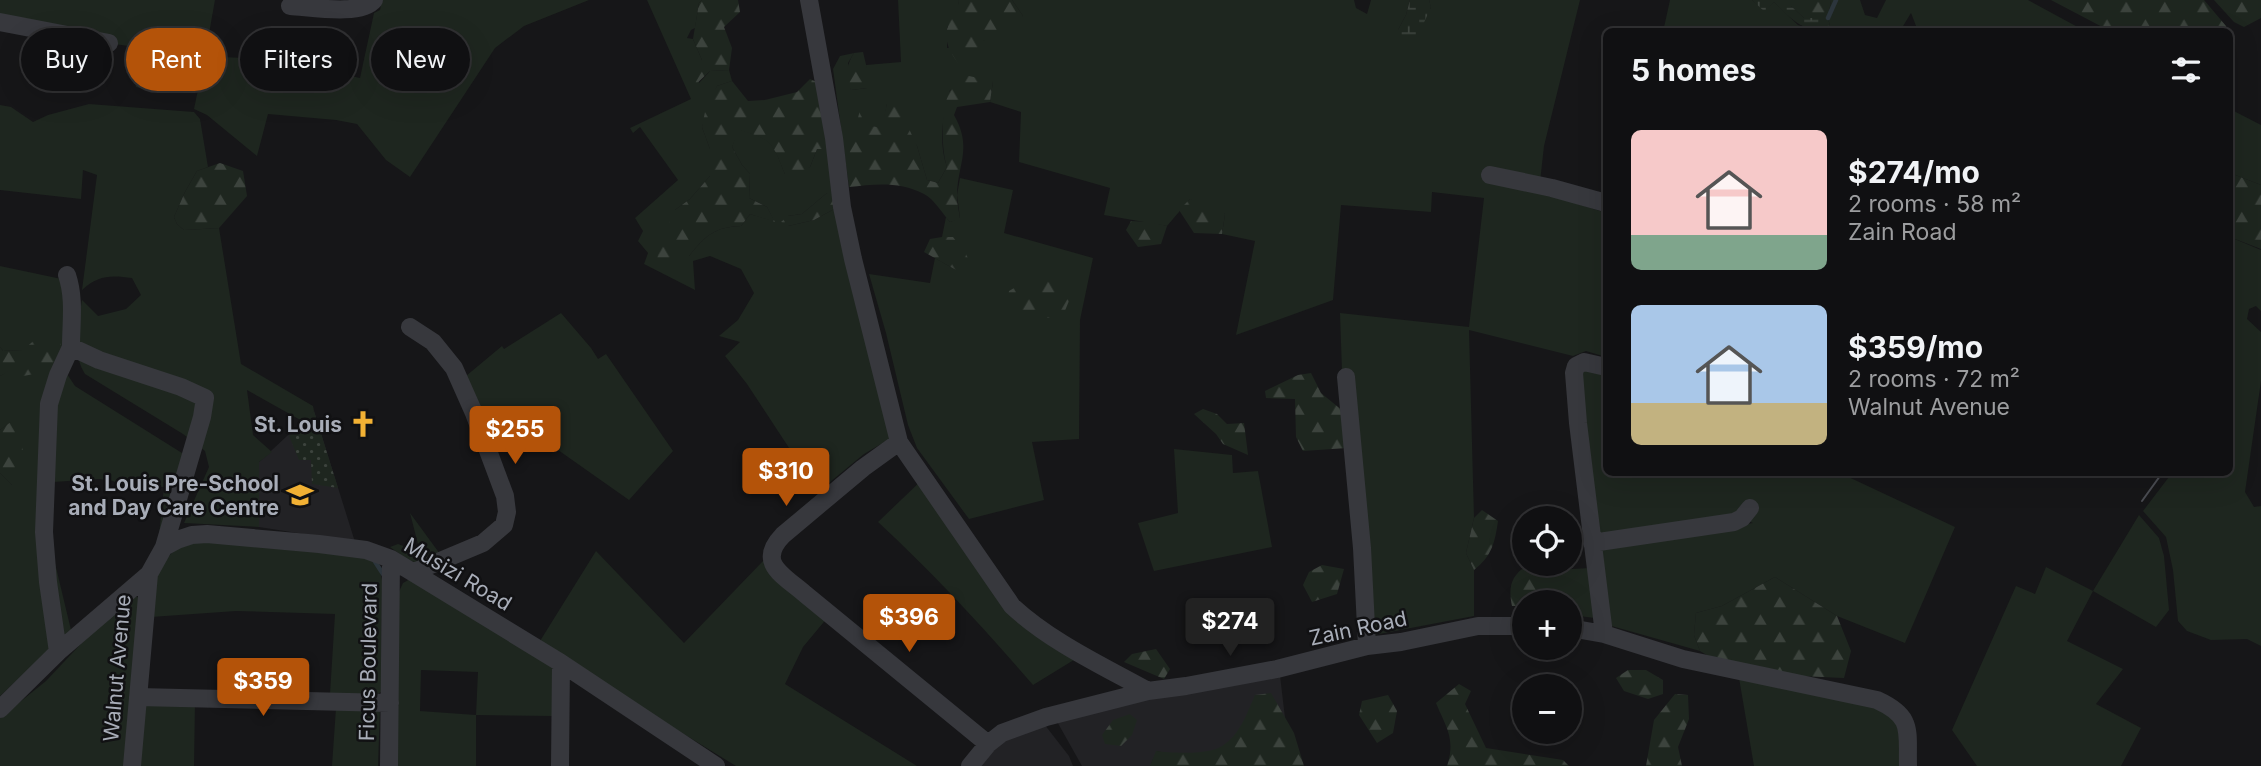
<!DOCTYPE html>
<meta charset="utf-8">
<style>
body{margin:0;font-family:Inter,sans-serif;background:#1e1e20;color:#f1f3f6;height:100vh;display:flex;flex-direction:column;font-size:26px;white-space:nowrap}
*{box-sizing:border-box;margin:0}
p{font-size:23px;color:#9c9d9f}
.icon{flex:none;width:38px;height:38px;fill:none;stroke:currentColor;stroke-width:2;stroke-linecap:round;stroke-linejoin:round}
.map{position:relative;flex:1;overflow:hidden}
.sheet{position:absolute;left:1603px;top:28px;width:630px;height:448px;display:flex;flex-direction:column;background:#101012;border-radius:10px;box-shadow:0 7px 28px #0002,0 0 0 2px #303032}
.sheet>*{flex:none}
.banner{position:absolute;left:21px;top:28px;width:665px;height:63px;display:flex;gap:14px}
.buttons{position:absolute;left:1512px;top:506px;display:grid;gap:14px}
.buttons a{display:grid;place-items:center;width:70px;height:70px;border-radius:50%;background:#101012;box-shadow:0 7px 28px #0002,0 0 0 2px #303032;font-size:35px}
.price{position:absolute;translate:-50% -60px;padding:0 16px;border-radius:7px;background:#b45309;color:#fff;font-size:23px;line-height:46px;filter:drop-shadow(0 2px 4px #0008)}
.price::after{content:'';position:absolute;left:50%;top:42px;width:21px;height:16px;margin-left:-10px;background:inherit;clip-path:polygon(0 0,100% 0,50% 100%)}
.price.active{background:#222;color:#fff}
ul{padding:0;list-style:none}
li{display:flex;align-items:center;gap:21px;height:175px;padding:0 28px}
li span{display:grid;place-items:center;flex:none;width:196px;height:140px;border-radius:10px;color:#555}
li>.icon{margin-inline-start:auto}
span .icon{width:84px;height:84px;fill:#fffc;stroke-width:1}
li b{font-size:30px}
h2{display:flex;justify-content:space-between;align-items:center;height:84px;padding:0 28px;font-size:30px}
.tag{padding:0 24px;border-radius:32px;background:#101012;box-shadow:0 7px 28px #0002,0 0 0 2px #303032;font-size:24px;line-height:63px}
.tag.active{background:#b45309;color:#fff}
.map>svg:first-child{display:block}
.built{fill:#222225}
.green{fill:#1e261f;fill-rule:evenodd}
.forest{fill:url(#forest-firs)}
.wetland{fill:url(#wetland-marsh)}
.park{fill:url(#park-dots)}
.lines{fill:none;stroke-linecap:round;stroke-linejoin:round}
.stream{stroke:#2c353c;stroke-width:4.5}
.street{stroke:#37383d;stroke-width:18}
.tram{stroke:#4a4c52;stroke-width:2}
.labels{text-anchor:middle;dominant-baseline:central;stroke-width:5;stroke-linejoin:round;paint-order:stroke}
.poi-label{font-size:21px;font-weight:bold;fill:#a8adb8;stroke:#111113;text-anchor:end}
.street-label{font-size:21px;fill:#a8adb8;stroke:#111113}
</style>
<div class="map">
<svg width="2261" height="766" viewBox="0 0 2261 766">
<defs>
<pattern id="forest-firs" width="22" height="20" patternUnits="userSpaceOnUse" patternTransform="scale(1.75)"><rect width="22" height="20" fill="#1e261f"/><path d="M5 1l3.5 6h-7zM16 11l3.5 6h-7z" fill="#3c433d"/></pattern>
<pattern id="wetland-marsh" width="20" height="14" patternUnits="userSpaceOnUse" patternTransform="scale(1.75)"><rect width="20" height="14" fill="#1e261f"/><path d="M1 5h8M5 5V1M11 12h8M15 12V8" fill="none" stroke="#3c433d"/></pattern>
<pattern id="park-dots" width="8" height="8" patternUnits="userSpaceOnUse" patternTransform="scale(1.75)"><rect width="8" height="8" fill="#1e261f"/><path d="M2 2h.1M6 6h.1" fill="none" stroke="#3c433d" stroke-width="1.8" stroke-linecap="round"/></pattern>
</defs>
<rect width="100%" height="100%" fill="#161618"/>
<path class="built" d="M 314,411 L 355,542 L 259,527 L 259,462 Z
M 1279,667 L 1285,718 L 1216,766 L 1157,751 L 1150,766 L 1082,766 L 1055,718 Z
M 1041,720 L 1069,756 L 1073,766 L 975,766 L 1003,736 Z"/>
<path class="green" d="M 0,0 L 215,0 L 205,56 L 279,60 L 360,78 L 374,13 L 380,10 L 382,0 L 589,0 L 524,26 L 495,48 L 410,177 L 386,160 L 357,124 L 336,120 L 268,114 L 257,156 L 207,115 L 194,109 L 205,56 L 91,41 L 0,20 Z
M 647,0 L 702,0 L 699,3 L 695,28 L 691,30 L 687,38 L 693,39 L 702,60 L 699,83 L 710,71 L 729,70 L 732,81 L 717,86 L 702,127 L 710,149 L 710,176 L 690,199 L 675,210 L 689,256 C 705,236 714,227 741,226 L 750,214 L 774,221 L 767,207 L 749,198 L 750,174 L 742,165 L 732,147 L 738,129 C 773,140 772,141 785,174 L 810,167 L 817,149 L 834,149 L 898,434 L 864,454 L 818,492 L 747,384 L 725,356 L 740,342 L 719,336 L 738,320 L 754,293 L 741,269 L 710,256 L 693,261 L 695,290 L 644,264 L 648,253 L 638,241 L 643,231 L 635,218 L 678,180 L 640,127 L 633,133 L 630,128 L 691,99 ZM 827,193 L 834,209 L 814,220 L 788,226 L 788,216 L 802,214 Z
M 898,0 L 959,0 L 958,8 L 947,28 L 947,48 L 983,41 L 1023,16 L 1012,0 L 1354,0 L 1356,8 L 1367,14 L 1371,0 L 1410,0 L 1406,15 L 1398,30 L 1431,8 L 1429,0 L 1580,0 L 1544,146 L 1539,191 L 1606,213 L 1606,357 L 1586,351 L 1573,356 L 1469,330 L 1474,518 L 1466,553 L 1474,570 L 1474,616 L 1374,635 L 1342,372 L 1340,313 L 1469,327 L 1484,198 L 1432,192 L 1431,212 L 1341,205 L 1333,300 L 1236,335 L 1255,241 L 1222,234 L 1225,214 L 1190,199 L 1167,226 L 1104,215 L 1110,188 L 1019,162 L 1021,112 L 990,102 L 993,81 L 950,90 C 943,116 938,141 947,167 L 938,183 L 927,180 L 917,146 L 887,104 L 882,129 L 872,126 L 849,153 L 849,187 L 833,69 L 840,56 L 854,53 L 848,63 L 851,90 L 867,88 L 866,65 L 901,62 Z
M 1670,0 L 1752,0 L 1765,11 L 1774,2 L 1798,25 L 1818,31 L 1663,32 Z
M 1831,0 L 1860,0 L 1865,15 L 1877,18 L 1886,0 L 2028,0 L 2085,31 L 1918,31 L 1911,13 L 1900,31 L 1831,31 L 1828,18 Z
M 149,67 L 158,69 L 164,79 L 152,91 L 136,87 L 133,75 L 138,71 Z
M 89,104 L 194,112 L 200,119 L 208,167 L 197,171 L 185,192 L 174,217 L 177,224 L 184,230 L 219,228 L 241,364 L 313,406 L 314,411 L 304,422 L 247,390 L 253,435 L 272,452 L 259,462 L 259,527 L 184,523 L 209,467 L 205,451 L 183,434 L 85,374 C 71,352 78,324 82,300 L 98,316 L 126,309 L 141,295 L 132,278 C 111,275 98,275 82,290 L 97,175 L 83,170 L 81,199 L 0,190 L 0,105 L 11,107 L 33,122 L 48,115 Z
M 2230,109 L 2261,125 L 2261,185 L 2230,173 Z
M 960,178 L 1013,190 L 1004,233 L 1093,258 L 1080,320 L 1079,439 L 1032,442 L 1044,500 L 969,519 L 917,448 L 908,425 L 886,333 L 869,274 L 930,283 L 935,258 L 956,270 L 953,237 L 942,237 L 946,217 L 950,222 L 960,218 L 957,195 Z
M 2230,237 L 2261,250 L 2261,311 L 2256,306 L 2249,309 L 2247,319 L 2261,332 L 2261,381 L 2245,492 L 2254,507 L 2261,506 L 2261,646 L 2247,639 L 2211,640 L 2187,631 L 2178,621 L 2173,570 L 2166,537 L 2143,511 L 2172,473 L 2230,472 Z
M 0,266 L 71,281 L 65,371 L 75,386 L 182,453 L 191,466 L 158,545 L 164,487 L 120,485 L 113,481 L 99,479 L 53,482 L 49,538 L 71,630 L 0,696 L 0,473 L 12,485 L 11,422 L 0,430 L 0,376 L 11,369 L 23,350 L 3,351 L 0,347 Z
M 561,313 L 591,348 L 598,359 L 606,354 L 673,451 L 629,500 L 507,414 L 486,431 L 466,376 L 502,346 L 504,349 Z
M 1606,369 L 1606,472 L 1840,473 L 1955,527 L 1905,643 L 1837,616 L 1775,577 L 1722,606 L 1696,613 L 1694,635 L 1700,651 L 1608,625 L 1598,547 L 1753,523 L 1735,516 L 1603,540 L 1597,531 L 1578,370 Z
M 1174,449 L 1232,455 L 1233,473 L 1258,471 L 1272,547 L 1154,571 L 1138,523 L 1178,513 Z
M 925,477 L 1011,608 L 1082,655 L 1033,685 C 983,627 935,575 878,522 Z
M 410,513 L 440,554 L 420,564 L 408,560 L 390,547 L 398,544 L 420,552 Z
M 2139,515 L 2159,538 L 2164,556 L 2169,610 L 2156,627 L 2093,591 L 2067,641 L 2123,669 L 2096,704 L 2141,728 L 2121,766 L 1977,766 L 1952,730 L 2016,586 L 2035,594 L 2046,567 L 2093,591 Z
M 184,540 L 353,552 L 378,563 L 382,580 L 381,692 L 374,696 L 330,694 L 335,614 L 236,611 L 151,617 C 151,575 155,570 184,540 Z
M 596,551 L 684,643 L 766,558 L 828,617 L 803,647 L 785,684 L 917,766 L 736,766 L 625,698 L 540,641 Z
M 1591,568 L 1595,618 L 1570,615 L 1570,602 L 1537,602 L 1534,571 Z
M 412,578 L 555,666 L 553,716 L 476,715 L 476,766 L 393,766 L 398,594 L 403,583 ZM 421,670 L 478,672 L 476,715 L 420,711 Z
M 133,595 L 139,598 L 125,766 L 0,766 L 0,718 L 46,681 L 126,596 Z
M 1739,678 L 1867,694 L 1901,721 L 1903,766 L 1754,766 Z
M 195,702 L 194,766 L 139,766 L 145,703 Z
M 336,708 L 380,710 L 378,766 L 332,766 Z"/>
<path class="forest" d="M 702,0 L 738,0 L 740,12 L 724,27 L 732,48 L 729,70 L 710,71 L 694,86 L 689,79 L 692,68 L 702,60 L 693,39 L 699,3 Z
M 959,0 L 1012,0 L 1023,16 L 1013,34 L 983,41 L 980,58 L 958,63 C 950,52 943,40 948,26 C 951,16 958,11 959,0 Z
M 1791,0 L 1831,0 L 1828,18 L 1804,18 L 1791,6 Z
M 2051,0 L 2204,0 L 2226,26 L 2226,31 L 2110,31 Z
M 2214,0 L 2261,0 L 2261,18 L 2244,27 L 2234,22 Z
M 863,52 L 867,69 L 867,88 L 851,90 C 845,75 846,66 854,53 Z
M 964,75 L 993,81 L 990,102 L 957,107 L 954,115 C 973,149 957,164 957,196 C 957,204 959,211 960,219 L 950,222 C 943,214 934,199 924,194 C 900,181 874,184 849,187 L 849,153 L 860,110 L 868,110 L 872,126 L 881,128 L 887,104 L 897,103 L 917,146 L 927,180 L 938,183 L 947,167 C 941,149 940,103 952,88 C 955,83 960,79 964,75 Z
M 810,79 L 819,83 L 834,149 L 817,149 L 810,167 L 793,177 L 785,174 C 772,142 773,140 739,130 L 732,147 L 742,165 L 750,174 L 749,198 L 767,207 L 775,222 L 750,214 L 741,226 C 714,227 705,236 689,256 L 657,259 L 660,243 L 675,210 L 690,199 L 710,176 L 710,149 L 702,127 L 706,107 L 717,86 L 732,81 L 748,101 L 765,100 L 797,92 Z
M 220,163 L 243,171 L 247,196 L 219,228 L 184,230 L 177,224 L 174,217 L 185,192 L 197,171 Z
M 2230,173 L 2261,185 L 2261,249 L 2230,237 Z
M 827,193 L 837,197 L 834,209 L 814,220 L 788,226 L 781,222 L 788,216 L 802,214 Z
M 1190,199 L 1210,201 L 1225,214 L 1222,234 L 1194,233 L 1179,210 Z
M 1131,221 L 1149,222 L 1167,226 L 1161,244 L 1138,247 L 1126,230 Z
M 942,237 L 953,237 L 966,254 L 973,269 L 956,270 L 924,252 L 930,239 Z
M 1054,279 L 1075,286 L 1062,318 L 1022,318 L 1007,304 L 1009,291 L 1026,281 Z
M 45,331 L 60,338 L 62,358 L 50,371 L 18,377 L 11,370 L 0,376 L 0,347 L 3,351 L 23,350 Z
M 1311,373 L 1321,393 L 1349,416 L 1347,448 L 1303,451 L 1296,437 L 1295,399 L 1266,398 L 1265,391 L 1298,375 Z
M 1203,409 L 1217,414 L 1227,424 L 1244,423 L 1248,455 L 1223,444 L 1216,434 L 1194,414 Z
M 12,421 C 21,446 35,463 12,485 L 0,473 L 0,430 Z
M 1482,510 L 1498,521 C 1495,542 1492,556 1474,570 L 1466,553 L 1474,518 Z
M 1322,565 L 1344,569 L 1337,594 L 1312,602 L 1303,585 L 1309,572 Z
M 1528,565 L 1537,567 L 1543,588 L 1533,602 L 1524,602 L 1524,606 L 1512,606 C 1508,587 1511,575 1528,565 Z
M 1775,577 L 1837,616 L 1851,651 L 1844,678 L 1738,673 L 1700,651 L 1694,635 L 1696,613 L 1722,606 Z
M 1156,649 L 1170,669 L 1164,679 L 1124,662 L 1132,654 Z
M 1628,670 L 1646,670 L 1663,680 L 1663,694 L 1648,699 L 1624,691 L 1616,678 Z
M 1459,684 L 1471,691 L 1465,704 L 1486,748 L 1563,760 L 1569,766 L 1447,766 C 1456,739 1446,727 1436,703 Z
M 1271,693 L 1294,733 L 1304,766 L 1150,766 L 1156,751 C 1172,753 1209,755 1222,746 C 1240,735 1247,713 1255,695 Z
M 1675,694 L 1688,695 L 1689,719 L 1678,747 L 1682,766 L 1646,766 L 1654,720 Z
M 1388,695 L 1397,711 L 1393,733 L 1377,743 L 1359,715 L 1362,701 Z
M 1130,714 L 1137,720 L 1132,735 L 1121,746 L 1105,744 L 1102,735 L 1113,720 Z"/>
<path class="wetland" d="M 1410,0 L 1429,0 L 1431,7 L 1417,38 L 1407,43 L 1398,30 L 1406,15 Z
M 1752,0 L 1791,0 L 1791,6 L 1804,18 L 1828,18 L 1831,31 C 1803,32 1793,21 1774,2 L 1765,12 Z"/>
<path class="park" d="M 314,411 L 338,488 L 312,484 L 311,460 L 299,460 L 289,436 Z"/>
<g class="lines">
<path class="stream" d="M 1828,18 L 1836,0
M 374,560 L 383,574"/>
<path class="street" d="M 809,0 L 834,138 L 842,207 L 853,259 L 899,442 L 1012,606 C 1051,642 1101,665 1148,691
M 290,6 C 311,7 361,16 374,0
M 0,22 L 109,43
M 1490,175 L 1552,188 L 1606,203
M 67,275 C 75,299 71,322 71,347 L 99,360 L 181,387 L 205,398 L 202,417 L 164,547
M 410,327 L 433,342 L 454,368 L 474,413 L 505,496 L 507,512 L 504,525 L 483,543 L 414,572
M 1346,377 L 1362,548 L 1367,646
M 899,442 L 863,468 L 783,535 C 756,563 783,575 805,594 L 988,744
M 1592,543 L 1734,522 L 1742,518 L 1750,508
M 1570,628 L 1604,634 L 1683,659 L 1877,700 C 1914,717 1907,730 1908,766
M 1604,634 L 1578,423 L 1574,373 L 1576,366 L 1584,362 L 1606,367
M 58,652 L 48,582 L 44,532 L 49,404 L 58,375 L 71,347
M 138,697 L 390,703
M 0,709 L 58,652 L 149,574 L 164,547 L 177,540 L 192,535 L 207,534 L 319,544 L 366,550 L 391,559 L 561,663 L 716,766
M 132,766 L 149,574
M 389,766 L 391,559
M 560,766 L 561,663
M 970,766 L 988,744 L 1002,733 L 1046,717 L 1148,691 L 1186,686 L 1277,669 L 1367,646 L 1401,642 L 1478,626 L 1524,626"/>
<path class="tram" d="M 2142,501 L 2160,476"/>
</g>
<defs>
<symbol id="church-bare" viewBox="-9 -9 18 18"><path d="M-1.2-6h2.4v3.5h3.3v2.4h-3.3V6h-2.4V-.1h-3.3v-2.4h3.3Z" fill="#f2b134" stroke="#111113" stroke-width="2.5" paint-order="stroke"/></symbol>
<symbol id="school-bare" viewBox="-9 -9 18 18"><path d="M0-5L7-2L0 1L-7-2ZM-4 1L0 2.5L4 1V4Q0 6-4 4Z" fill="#f2b134" stroke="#111113" stroke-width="2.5" paint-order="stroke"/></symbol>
</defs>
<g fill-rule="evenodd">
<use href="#church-bare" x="344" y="405" width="38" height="38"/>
<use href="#school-bare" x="281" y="476" width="38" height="38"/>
</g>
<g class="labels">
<g class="poi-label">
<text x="342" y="424">St. Louis</text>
<text x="279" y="483">St. Louis Pre-School<tspan x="279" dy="24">and Day Care Centre</tspan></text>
</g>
<g class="street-label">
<text transform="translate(458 574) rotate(31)">Musizi Road</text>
<text transform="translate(1358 628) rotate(-12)">Zain Road</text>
<text transform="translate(368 662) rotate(-89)">Ficus Boulevard</text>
<text transform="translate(117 668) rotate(-85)">Walnut Avenue</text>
</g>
</g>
</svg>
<div class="buttons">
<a><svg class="icon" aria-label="locate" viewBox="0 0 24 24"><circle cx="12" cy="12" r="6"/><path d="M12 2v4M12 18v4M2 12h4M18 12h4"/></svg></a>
<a>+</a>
<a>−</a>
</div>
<b class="price" style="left:515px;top:466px">$255</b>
<b class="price" style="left:786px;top:508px">$310</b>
<b class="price" style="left:909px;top:654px">$396</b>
<b class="price active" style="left:1230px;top:658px">$274</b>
<b class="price" style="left:263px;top:718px">$359</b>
<div class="banner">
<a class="tag">Buy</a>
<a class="tag active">Rent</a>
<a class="tag">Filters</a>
<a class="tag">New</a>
</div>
<section class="sheet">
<h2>5 homes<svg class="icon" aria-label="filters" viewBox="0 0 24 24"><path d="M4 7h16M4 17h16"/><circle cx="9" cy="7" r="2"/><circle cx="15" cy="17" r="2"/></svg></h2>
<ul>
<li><span style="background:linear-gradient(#f6c9c9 75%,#7fa58c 0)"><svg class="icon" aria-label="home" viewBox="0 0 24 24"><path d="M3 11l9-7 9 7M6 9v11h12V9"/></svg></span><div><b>$274/mo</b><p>2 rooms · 58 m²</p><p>Zain Road</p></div></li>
<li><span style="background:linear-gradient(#a9c7e8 70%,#c2b280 0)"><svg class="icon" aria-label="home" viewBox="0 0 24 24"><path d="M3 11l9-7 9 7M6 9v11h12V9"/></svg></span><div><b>$359/mo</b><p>2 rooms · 72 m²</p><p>Walnut Avenue</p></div></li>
</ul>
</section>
</div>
